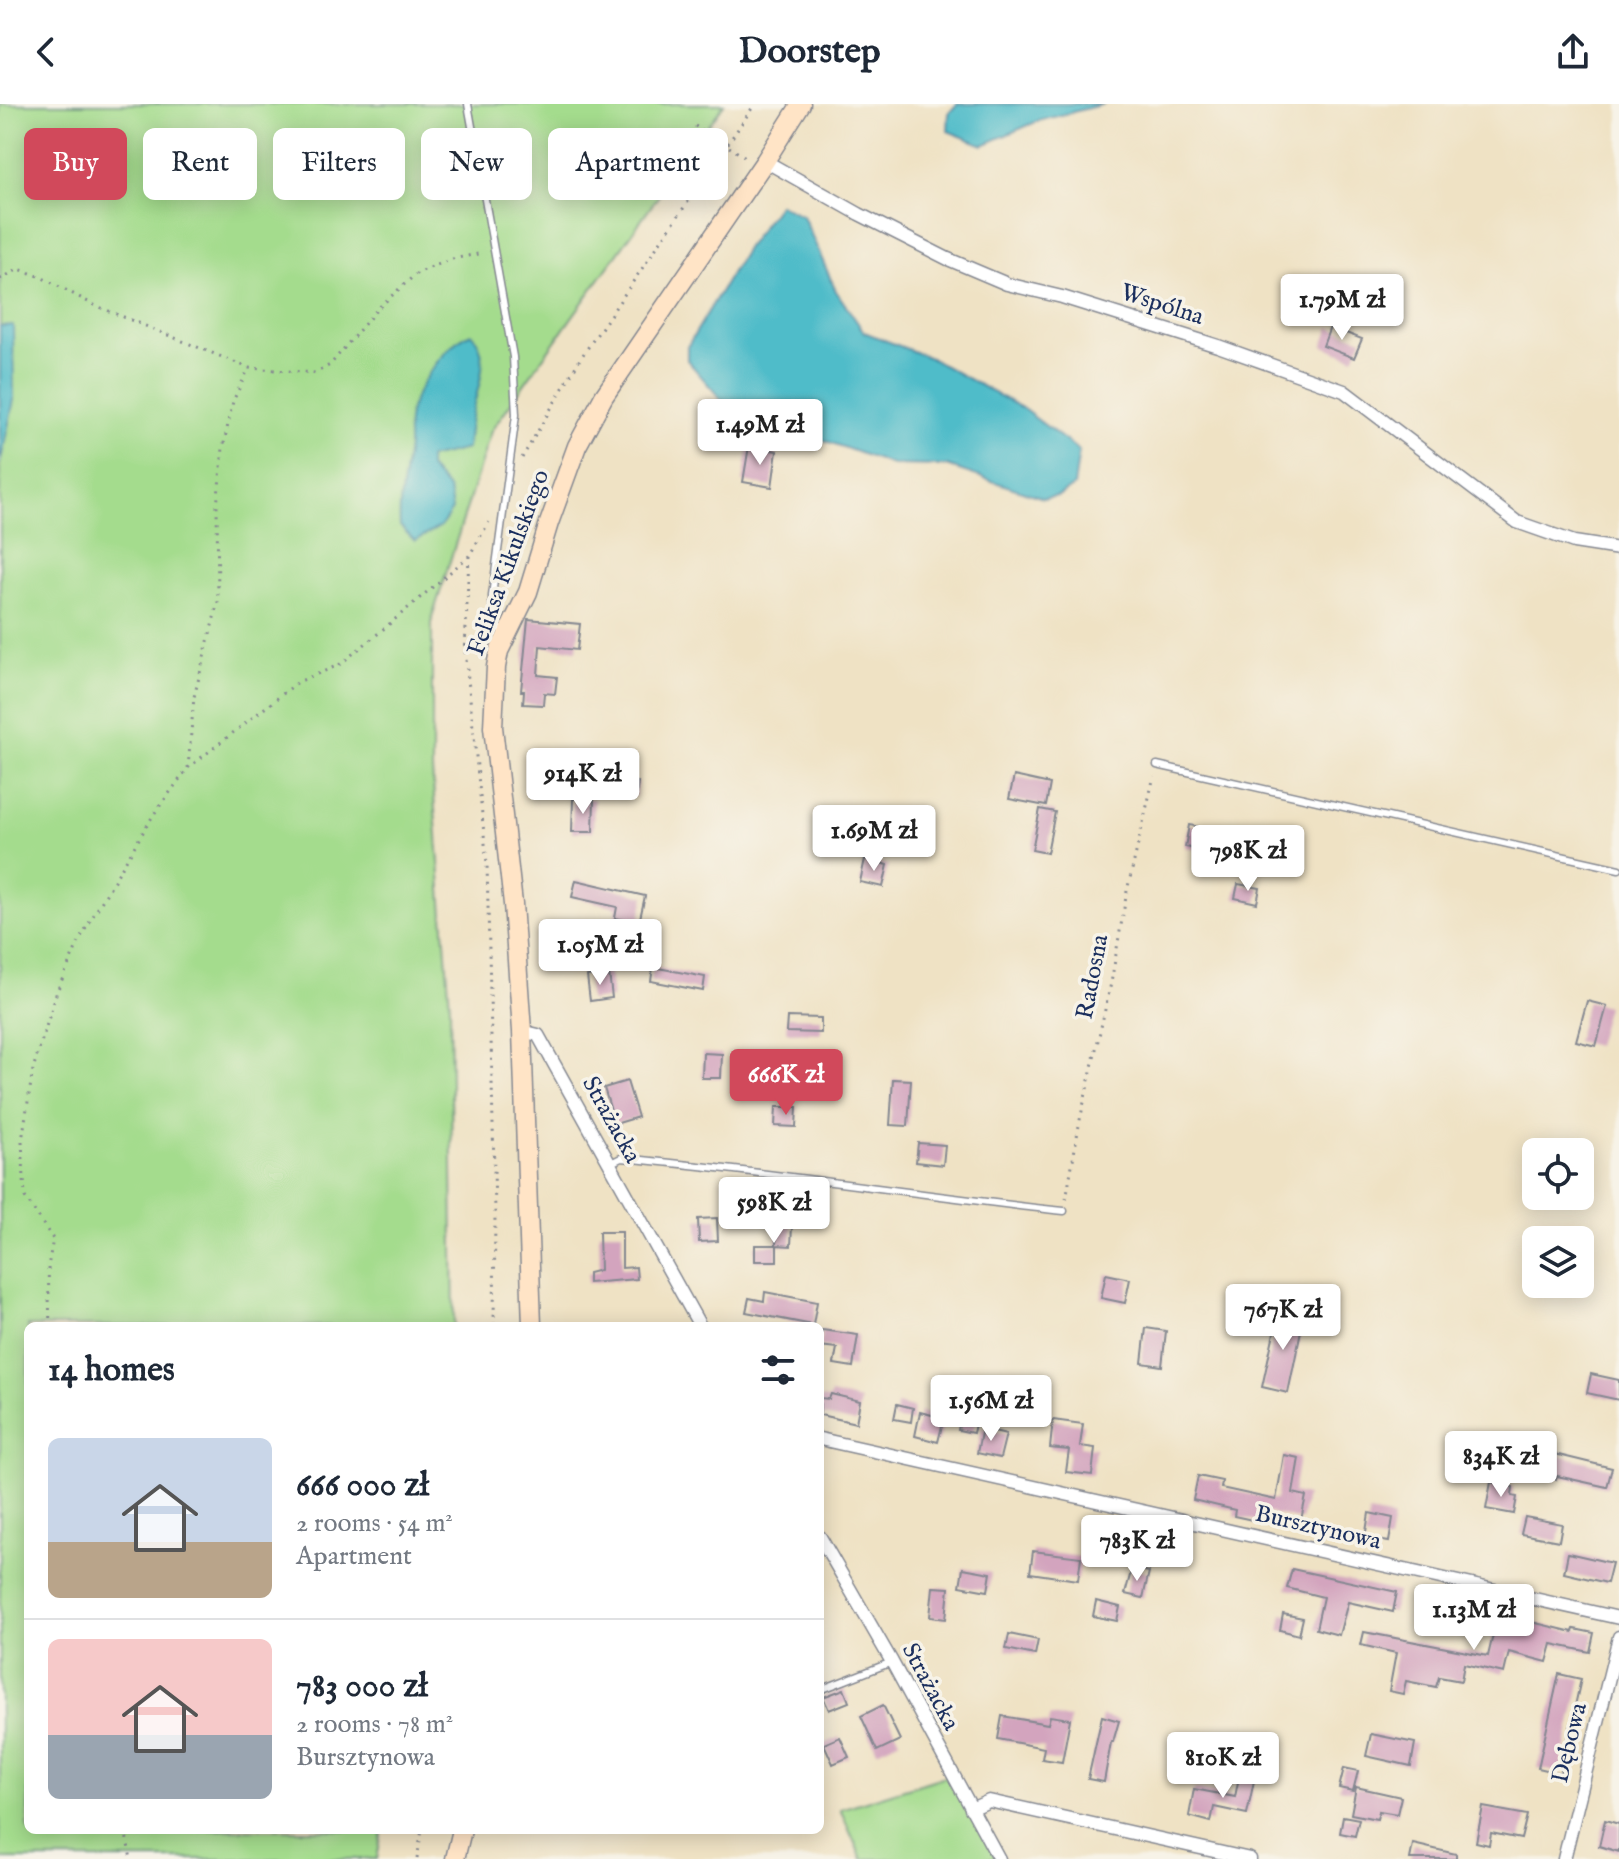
<!DOCTYPE html>
<meta charset="utf-8">
<style>
body{margin:0;font-family:"IM FELL English",serif;background:#f6f6f7;color:#1f2937;height:100vh;display:flex;flex-direction:column;font-size:30px;white-space:nowrap}
*{box-sizing:border-box;margin:0}
p{font-size:26px;color:#747a83}
.icon{flex:none;width:44px;height:44px;fill:none;stroke:currentColor;stroke-width:2;stroke-linecap:round;stroke-linejoin:round}
.map{position:relative;flex:1;overflow:hidden}
.side{position:absolute;left:24px;top:1218px;width:800px;height:512px;display:flex;flex-direction:column;background:#fff;border-radius:12px;box-shadow:0 4px 20px #0003}
.side>*{flex:none}
.hud{position:absolute;left:24px;top:24px;width:800px;height:72px;display:flex;gap:16px}
.controls{position:absolute;left:1522px;top:1034px;display:grid;gap:16px}
.controls a{display:grid;place-items:center;width:72px;height:72px;border-radius:12px;background:#fff;box-shadow:0 4px 20px #0003;font-size:40px}
.price{position:absolute;translate:-50% -68px;padding:0 18px;border-radius:8px;background:#fff;color:#222;font-size:26px;line-height:52px;filter:drop-shadow(0 2px 4px #0008)}
.price::after{content:'';position:absolute;left:50%;top:48px;width:24px;height:18px;margin-left:-12px;background:inherit;clip-path:polygon(0 0,100% 0,50% 100%)}
.price.active{background:#d1495b;color:#fff}
ul{padding:0;list-style:none}
li{display:flex;align-items:center;gap:24px;height:200px;padding:0 24px}
li+li{border-top:2px solid #e0e1e3}
li span{display:grid;place-items:center;flex:none;width:224px;height:160px;border-radius:12px;color:#555}
li>.icon{margin-inline-start:auto}
span .icon{width:96px;height:96px;fill:#fffc;stroke-width:1}
li b{font-size:34px}
h2{display:flex;justify-content:space-between;align-items:center;height:96px;padding:0 24px;font-size:34px}
.tag{padding:0 28px;border-radius:12px;background:#fff;box-shadow:0 4px 20px #0003;font-size:28px;line-height:72px}
.tag.active{background:#d1495b;color:#fff}
header{display:flex;justify-content:space-between;align-items:center;height:104px;padding:0 24px;background:#fff;font-size:36px;font-weight:800}
.map>svg:first-child{display:block}
.green{fill:#a4dc8d;stroke:#608676;stroke-width:2}
.water{fill:#4fbcc9;stroke:#357694;stroke-width:2}
.building{fill:#d3a4be}
.lines{fill:none;stroke-linecap:round;stroke-linejoin:round}
.service-casing{stroke:#858891;stroke-width:9}
.minor-casing{stroke:#858891;stroke-width:15}
.secondary-casing{stroke:#858891;stroke-width:21}
.path{stroke:#858891;stroke-width:3;stroke-dasharray:2 6;stroke-linecap:butt}
.service{stroke:#fff;stroke-width:6}
.minor{stroke:#fff;stroke-width:12}
.secondary{stroke:#ffe4c6;stroke-width:18}
.labels{text-anchor:middle;dominant-baseline:central;stroke-width:7;stroke-linejoin:round;paint-order:stroke}
.street-label{font-size:24px;fill:#1b2f5e;stroke:#f7f3e8}
</style>
<header><svg class="icon" aria-label="back" viewBox="0 0 24 24"><path d="M15 5l-7 7 7 7"/></svg>Doorstep<svg class="icon" aria-label="share" viewBox="0 0 24 24"><path d="M12 15V3M7 8l5-5 5 5M5 13v7h14v-7"/></svg></header>
<div class="map">
<svg width="1619" height="1755" viewBox="0 0 1619 1755">
<rect width="100%" height="100%" fill="#f7f3e8"/>
<filter id="ink" filterUnits="userSpaceOnUse"><feTurbulence type="fractalNoise" baseFrequency=".0125" numOctaves="2"/><feDisplacementMap in="SourceGraphic" scale="16" xChannelSelector="R" yChannelSelector="G"/><feConvolveMatrix kernelMatrix="1 2 1 2 8 2 1 2 1" color-interpolation-filters="sRGB"/></filter>
<filter id="wash" filterUnits="userSpaceOnUse"><feTurbulence type="fractalNoise" baseFrequency=".006" numOctaves="4" result="noise"/><feDisplacementMap in="SourceGraphic" scale="32" xChannelSelector="R" yChannelSelector="G"/><feGaussianBlur stdDeviation="1.8" result="paint"/><feColorMatrix in="noise" values="0 0 0 0 0 0 0 0 0 0 0 0 0 0 0 0 0 1.4 0 .05"/><feComposite in="paint" operator="in"/></filter>
<g filter="url(#wash)">
<rect width="100%" height="100%" fill="#efe2c4"/>
<path class="green" d="M 0,0 L 724,0 L 491,327 L 432,514 L 432,666 L 450,903 L 454,1222 L 28,1222 L 28,1726 L 382,1726 L 377,1755 L 0,1755 Z
M 952,1670 L 996,1755 L 862,1755 L 840,1705 Z"/>
<path class="water" d="M 957,0 L 1104,0 L 1038,17 L 983,41 L 948,27 L 949,9 Z
M 779,100 L 803,112 L 836,187 L 864,228 L 930,254 L 1022,304 L 1079,347 L 1074,382 L 1058,392 L 1043,394 L 947,362 L 892,361 L 725,300 L 687,256 L 687,243 L 747,143 Z
M 13,221 L 14,296 L 0,360 L 0,222 Z
M 471,229 C 494,253 476,286 471,313 C 469,323 468,334 467,345 L 429,354 L 429,364 L 449,386 L 452,406 L 441,422 L 415,437 L 400,422 C 398,395 405,370 408,342 C 409,332 406,321 409,311 C 416,283 445,241 471,229 Z"/>
<g id="blocks">
<path class="building" d="M 1330,223 L 1362,235 L 1354,254 L 1323,242 Z
M 749,342 L 777,347 L 772,383 L 743,378 Z
M 528,515 L 580,520 L 577,546 L 540,542 L 538,571 L 557,573 L 555,590 L 544,589 L 543,601 L 523,600 L 524,587 L 521,587 Z
M 1014,672 L 1050,680 L 1046,702 L 1009,695 Z
M 607,673 L 638,678 L 636,692 L 604,687 Z
M 573,695 L 594,695 L 593,728 L 572,728 Z
M 1040,705 L 1055,708 L 1047,749 L 1032,746 Z
M 1189,721 L 1217,726 L 1212,748 L 1185,743 Z
M 865,755 L 888,761 L 883,783 L 860,778 Z
M 576,776 L 645,792 L 639,819 L 615,814 L 617,803 L 572,793 Z
M 1238,780 L 1260,784 L 1257,799 L 1235,794 Z
M 581,821 L 618,827 L 616,845 L 578,839 Z
M 653,863 L 705,873 L 703,887 L 651,877 Z
M 609,869 L 612,894 L 590,897 L 587,872 Z
M 1587,897 L 1607,902 L 1596,942 L 1576,937 Z
M 787,913 L 821,914 L 821,929 L 786,928 Z
M 703,949 L 722,950 L 721,974 L 702,974 Z
M 893,975 L 911,976 L 908,1022 L 890,1021 Z
M 627,977 L 638,1013 L 615,1020 L 604,984 Z
M 776,1003 L 797,1003 L 796,1023 L 775,1022 Z
M 918,1039 L 945,1041 L 943,1061 L 916,1058 Z
M 717,1114 L 718,1137 L 699,1138 L 698,1115 Z
M 777,1121 L 792,1122 L 791,1142 L 777,1141 L 777,1157 L 755,1157 L 755,1141 L 776,1141 Z
M 599,1128 L 622,1128 L 622,1164 L 636,1163 L 637,1175 L 588,1179 L 588,1169 L 600,1166 Z
M 1106,1170 L 1130,1175 L 1125,1199 L 1101,1194 Z
M 765,1188 L 817,1198 L 813,1221 L 746,1208 L 749,1194 L 764,1197 Z
M 1279,1206 L 1304,1212 L 1288,1289 L 1262,1283 Z
M 1146,1224 L 1166,1227 L 1162,1262 L 1142,1259 Z
M 822,1226 L 858,1231 L 853,1263 L 834,1260 L 837,1244 L 820,1242 Z
M 1591,1270 L 1619,1276 L 1619,1296 L 1587,1289 Z
M 831,1290 L 860,1297 L 856,1319 L 820,1311 L 820,1294 L 829,1295 Z
M 964,1298 L 979,1302 L 973,1329 L 958,1326 Z
M 897,1300 L 913,1304 L 911,1318 L 894,1315 Z
M 920,1308 L 944,1314 L 938,1338 L 915,1332 Z
M 1053,1316 L 1083,1320 L 1080,1342 L 1095,1344 L 1092,1371 L 1066,1368 L 1069,1346 L 1050,1344 Z
M 982,1324 L 1006,1330 L 1000,1354 L 977,1349 Z
M 1534,1345 L 1612,1364 L 1607,1383 L 1557,1372 L 1556,1375 L 1528,1368 Z
M 1284,1351 L 1299,1354 L 1293,1389 L 1306,1392 L 1301,1416 L 1260,1407 L 1257,1417 L 1234,1412 L 1235,1406 L 1193,1396 L 1198,1372 L 1222,1377 L 1221,1384 L 1276,1396 Z
M 1491,1378 L 1513,1383 L 1512,1392 L 1517,1393 L 1514,1410 L 1486,1405 Z
M 1369,1409 L 1393,1414 L 1389,1438 L 1365,1434 Z
M 1525,1413 L 1562,1420 L 1559,1437 L 1521,1430 Z
M 1033,1447 L 1081,1453 L 1078,1476 L 1030,1469 Z
M 1568,1449 L 1612,1459 L 1607,1479 L 1564,1469 Z
M 963,1464 L 991,1469 L 988,1487 L 960,1482 Z
M 1132,1464 L 1149,1468 L 1143,1494 L 1125,1490 Z
M 1292,1465 L 1397,1488 L 1393,1508 L 1348,1498 L 1339,1531 L 1316,1525 L 1323,1493 L 1287,1484 Z
M 933,1483 L 949,1484 L 946,1515 L 930,1513 Z
M 1096,1497 L 1120,1503 L 1117,1517 L 1093,1512 Z
M 1283,1510 L 1303,1514 L 1299,1531 L 1280,1526 Z
M 1498,1510 L 1573,1528 L 1574,1525 L 1594,1529 L 1590,1548 L 1552,1540 L 1547,1558 L 1509,1548 L 1504,1569 L 1464,1560 L 1461,1577 L 1439,1573 L 1436,1583 L 1406,1577 L 1403,1590 L 1389,1587 L 1396,1549 L 1361,1541 L 1364,1528 L 1488,1552 Z
M 1009,1530 L 1038,1536 L 1035,1551 L 1006,1545 Z
M 1559,1570 L 1581,1575 L 1560,1669 L 1538,1664 Z
M 844,1585 L 849,1598 L 829,1606 L 823,1593 Z
M 883,1601 L 900,1636 L 877,1647 L 861,1612 Z
M 1002,1612 L 1048,1620 L 1050,1612 L 1070,1615 L 1062,1658 L 1042,1655 L 1044,1644 L 998,1635 Z
M 1102,1612 L 1119,1617 L 1113,1638 L 1111,1638 L 1104,1678 L 1088,1675 Z
M 1371,1630 L 1415,1639 L 1411,1662 L 1366,1652 Z
M 840,1633 L 849,1653 L 833,1660 L 824,1640 Z
M 1344,1664 L 1358,1667 L 1353,1687 L 1339,1684 Z
M 1240,1668 L 1255,1672 L 1247,1710 L 1214,1703 L 1211,1718 L 1189,1712 L 1194,1685 L 1235,1693 Z
M 1356,1683 L 1401,1693 L 1397,1710 L 1379,1707 L 1377,1715 L 1351,1710 Z
M 1483,1703 L 1527,1711 L 1521,1735 L 1491,1729 L 1489,1741 L 1476,1738 Z
M 1343,1712 L 1359,1715 L 1355,1732 L 1340,1729 Z
M 1605,1716 L 1619,1720 L 1619,1748 L 1599,1742 Z
M 1413,1740 L 1456,1750 L 1456,1755 L 1410,1755 Z"/>
</g>
</g>
<g filter="url(#ink)">
<use href="#blocks" fill-opacity="0" stroke="#858891" stroke-width="2"/>
<g class="lines">
<defs>
<path id="service" d="M 468,0 L 513,253 L 516,311 L 492,492 L 493,514 L 503,530
M 1157,661 L 1619,765
M 609,1060 L 621,1054 C 769,1067 916,1091 1064,1107
M 820,1586 L 892,1558"/>
<path id="minor" d="M 765,57 L 859,110 L 948,155 L 1007,180 L 1062,193 L 1218,242 L 1344,287 L 1517,418 L 1574,438 L 1619,445
M 522,927 L 538,931 L 700,1222
M 820,1335 L 1619,1514
M 820,1433 L 892,1558 L 999,1755
M 971,1705 L 989,1697 L 1250,1755
M 1564,1755 L 1619,1533"/>
<path id="secondary" d="M 532,1222 L 522,927 L 513,800 L 493,623 L 496,563 L 499,547 L 528,488 L 549,419 L 577,342 L 604,292 L 765,57 L 801,0
M 455,1755 L 462,1726"/>
</defs>
<use href="#service" class="service-casing"/>
<use href="#minor" class="minor-casing"/>
<use href="#secondary" class="secondary-casing"/>
<path class="path" d="M 695,22 L 747,54
M 0,175 L 19,165 L 39,172 L 94,201 L 249,264 L 315,269 L 330,261 L 377,205 L 417,169 L 452,155 L 478,150 L 482,153
M 522,354 L 580,255 L 755,0
M 469,452 L 465,546 L 487,759 L 495,1108 L 494,1222
M 188,664 L 194,593 L 218,498 L 217,402 L 223,344 L 233,297 L 249,264
M 1066,1095 L 1080,1016 L 1111,879 L 1127,787 L 1154,672
M 50,1222 L 48,1163 L 53,1135 L 25,1093 L 22,1037 L 33,965 L 57,887 L 82,831 L 119,768 L 154,710 L 188,664 L 298,578 L 339,561 L 380,528 L 469,452 L 489,418
M 125,1726 L 131,1755
M 417,1755 L 422,1726"/>
<use href="#service" class="service"/>
<use href="#minor" class="minor"/>
<use href="#secondary" class="secondary"/>
</g>
</g>
<g class="labels">
<g class="street-label">
<text transform="translate(1162 201) rotate(18)">Wspólna</text>
<text transform="translate(509 459) rotate(-70)">Feliksa Kikulskiego</text>
<text transform="translate(1093 873) rotate(-79)">Radosna</text>
<text transform="translate(611 1016) rotate(61)">Strażacka</text>
<text transform="translate(1318 1424) rotate(13)">Bursztynowa</text>
<text transform="translate(930 1583) rotate(62)">Strażacka</text>
<text transform="translate(1570 1639) rotate(-76)">Dębowa</text>
</g>
</g>
</svg>
<div class="controls">
<a><svg class="icon" aria-label="locate" viewBox="0 0 24 24"><circle cx="12" cy="12" r="6"/><path d="M12 2v4M12 18v4M2 12h4M18 12h4"/></svg></a>
<a><svg class="icon" aria-label="layers" viewBox="0 0 24 24"><path d="M12 4l9 5-9 5-9-5zM3 14l9 5 9-5"/></svg></a>
</div>
<b class="price" style="left:1342px;top:238px">1.79M zł</b>
<b class="price" style="left:760px;top:363px">1.49M zł</b>
<b class="price" style="left:583px;top:712px">914K zł</b>
<b class="price" style="left:874px;top:769px">1.69M zł</b>
<b class="price" style="left:1248px;top:789px">798K zł</b>
<b class="price" style="left:600px;top:883px">1.05M zł</b>
<b class="price active" style="left:786px;top:1013px">666K zł</b>
<b class="price" style="left:774px;top:1141px">598K zł</b>
<b class="price" style="left:1283px;top:1248px">767K zł</b>
<b class="price" style="left:991px;top:1339px">1.56M zł</b>
<b class="price" style="left:1501px;top:1395px">834K zł</b>
<b class="price" style="left:1137px;top:1479px">783K zł</b>
<b class="price" style="left:1474px;top:1548px">1.13M zł</b>
<b class="price" style="left:1223px;top:1696px">810K zł</b>
<div class="hud">
<a class="tag active">Buy</a>
<a class="tag">Rent</a>
<a class="tag">Filters</a>
<a class="tag">New</a>
<a class="tag">Apartment</a>
</div>
<section class="side">
<h2>14 homes<svg class="icon" aria-label="filters" viewBox="0 0 24 24"><path d="M4 7h16M4 17h16"/><circle cx="9" cy="7" r="2"/><circle cx="15" cy="17" r="2"/></svg></h2>
<ul>
<li><span style="background:linear-gradient(#c9d6e8 65%,#b9a48a 0)"><svg class="icon" aria-label="home" viewBox="0 0 24 24"><path d="M3 11l9-7 9 7M6 9v11h12V9"/></svg></span><div><b>666 000 zł</b><p>2 rooms · 54 m²</p><p>Apartment</p></div></li>
<li><span style="background:linear-gradient(#f6c9c9 60%,#9aa5b1 0)"><svg class="icon" aria-label="home" viewBox="0 0 24 24"><path d="M3 11l9-7 9 7M6 9v11h12V9"/></svg></span><div><b>783 000 zł</b><p>2 rooms · 78 m²</p><p>Bursztynowa</p></div></li>
</ul>
</section>
</div>
